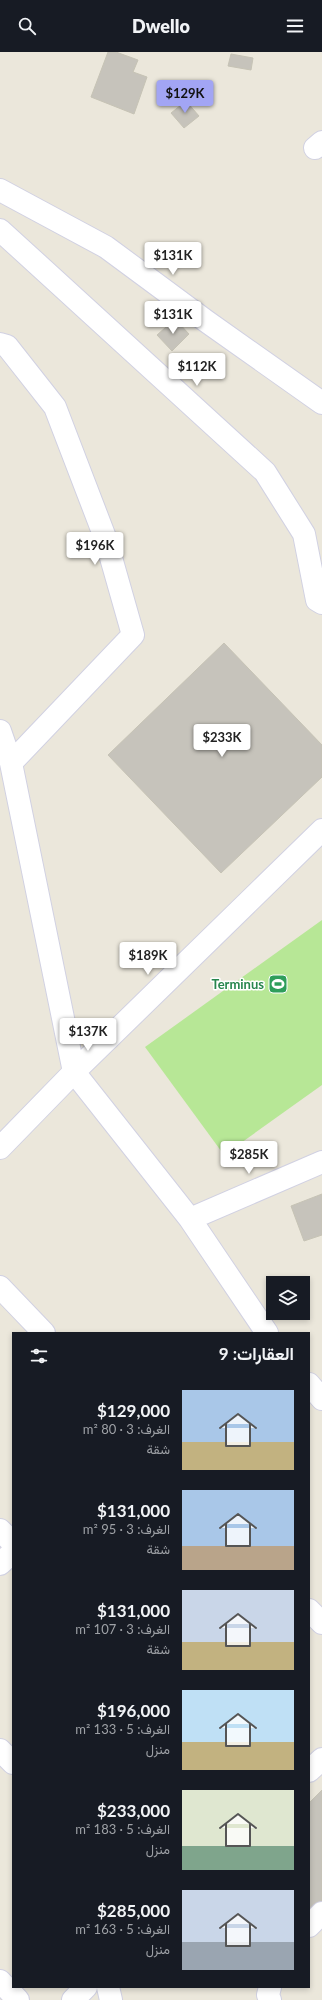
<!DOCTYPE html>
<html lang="ar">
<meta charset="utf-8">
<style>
body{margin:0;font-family:Lato,Vazirmatn,sans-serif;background:#242831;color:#f1f3f6;direction:rtl;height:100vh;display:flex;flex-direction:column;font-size:15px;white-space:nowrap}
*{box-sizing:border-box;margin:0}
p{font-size:13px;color:#9ea1a6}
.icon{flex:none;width:22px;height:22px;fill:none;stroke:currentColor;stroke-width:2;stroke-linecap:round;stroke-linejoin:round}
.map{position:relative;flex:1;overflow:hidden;direction:ltr}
.sheet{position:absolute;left:12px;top:1280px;width:298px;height:656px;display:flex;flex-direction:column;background:#171b24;border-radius:0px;box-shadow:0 2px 6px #0003;direction:rtl}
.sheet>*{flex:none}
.tools{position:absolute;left:266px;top:1224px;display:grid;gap:8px}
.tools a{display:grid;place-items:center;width:44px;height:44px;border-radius:0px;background:#171b24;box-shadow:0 2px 6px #0003;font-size:20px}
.price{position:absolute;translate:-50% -34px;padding:0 9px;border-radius:4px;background:#fff;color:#222;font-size:13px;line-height:26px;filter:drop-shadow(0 1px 2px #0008)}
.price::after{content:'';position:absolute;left:50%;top:24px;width:12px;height:9px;margin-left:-6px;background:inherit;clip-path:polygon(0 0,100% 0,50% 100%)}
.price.on{background:#a2a5f4;color:#111}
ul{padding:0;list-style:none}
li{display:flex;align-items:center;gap:12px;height:100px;padding:0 16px}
li span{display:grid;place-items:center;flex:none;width:112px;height:80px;border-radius:0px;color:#555}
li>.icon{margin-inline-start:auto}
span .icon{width:48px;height:48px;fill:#fffc;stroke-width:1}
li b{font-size:17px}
h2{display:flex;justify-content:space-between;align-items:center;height:48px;padding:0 16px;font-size:17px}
header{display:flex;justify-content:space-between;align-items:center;height:52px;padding:0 16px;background:#171b24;font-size:18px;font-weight:800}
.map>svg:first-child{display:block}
.pitch{fill:#b7e796}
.building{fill:#c6c3bb;stroke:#c6c3b5}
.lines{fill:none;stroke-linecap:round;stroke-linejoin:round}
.minor-casing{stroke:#d1d1e2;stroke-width:24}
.minor{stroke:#fff;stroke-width:22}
.labels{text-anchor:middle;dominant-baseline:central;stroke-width:3;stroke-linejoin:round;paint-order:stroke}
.leisure-label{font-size:13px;font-weight:bold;fill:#27864d;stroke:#fff;text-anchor:end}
</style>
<header><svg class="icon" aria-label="menu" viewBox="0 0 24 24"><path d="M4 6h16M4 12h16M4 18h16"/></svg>Dwello<svg class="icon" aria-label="search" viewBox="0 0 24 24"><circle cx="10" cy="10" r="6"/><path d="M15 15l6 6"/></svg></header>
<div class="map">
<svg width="322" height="1948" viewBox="0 0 322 1948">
<rect width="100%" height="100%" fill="#ebe7db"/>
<path class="pitch" d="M 322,868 L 322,1033 L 224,1103 L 145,995 Z"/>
<path class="building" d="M 108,0 L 116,0 L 138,8 L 133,20 L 147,25 L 134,62 L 91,45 Z
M 231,2 L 253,6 L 251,18 L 228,14 Z
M 186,49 L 199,64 L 184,76 L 171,61 Z
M 175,267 L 189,282 L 172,299 L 157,283 Z
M 224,591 L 322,693 L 322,725 L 221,821 L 108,703 Z
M 322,1142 L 322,1183 L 304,1189 L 291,1154 Z
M 322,1738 L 322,1854 L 309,1867 L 309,1751 Z"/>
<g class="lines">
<defs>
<path id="minor" d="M 315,96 L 322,90
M 0,138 L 106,195 L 206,269 L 322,351
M 0,178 L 265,420 L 304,482 L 317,548 L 322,551
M 0,292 L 7,294 L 55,355 L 106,488 L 133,583 L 11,711
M 0,679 L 11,711 L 74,1020 L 190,1167 L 267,1281
M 0,1096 L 74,1020 L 322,778
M 190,1167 L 322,1110
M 0,1235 L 44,1281
M 309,1332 L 322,1347
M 0,1478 L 13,1491
M 0,1512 L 13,1500
M 309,1558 L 322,1571
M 0,1698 L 13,1711
M 309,1719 L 322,1707
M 309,1874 L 322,1861
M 0,1929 L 18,1948
M 108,1935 L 111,1948
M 73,1948 L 86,1935
M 270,1948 L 268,1943 L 270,1935"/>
</defs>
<use href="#minor" class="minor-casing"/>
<use href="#minor" class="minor"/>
</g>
<defs>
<symbol id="stadium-square" viewBox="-11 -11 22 22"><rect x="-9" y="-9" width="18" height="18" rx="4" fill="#2e9e5b" stroke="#fff"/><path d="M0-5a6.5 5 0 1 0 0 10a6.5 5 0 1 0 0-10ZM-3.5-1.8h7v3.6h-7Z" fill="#fff"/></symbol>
</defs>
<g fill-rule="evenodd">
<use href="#stadium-square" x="267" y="921" width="22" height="22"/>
</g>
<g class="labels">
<g class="leisure-label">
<text x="264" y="932">Terminus</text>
</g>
</g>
</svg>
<div class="tools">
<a><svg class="icon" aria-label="layers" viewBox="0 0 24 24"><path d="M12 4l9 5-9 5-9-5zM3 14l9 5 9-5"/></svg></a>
</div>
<b class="price on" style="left:185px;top:62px">$129K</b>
<b class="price" style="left:173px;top:224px">$131K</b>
<b class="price" style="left:173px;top:283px">$131K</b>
<b class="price" style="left:197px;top:335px">$112K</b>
<b class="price" style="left:95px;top:514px">$196K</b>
<b class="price" style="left:222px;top:706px">$233K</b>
<b class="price" style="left:148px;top:924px">$189K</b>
<b class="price" style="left:88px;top:1000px">$137K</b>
<b class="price" style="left:249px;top:1123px">$285K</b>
<section class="sheet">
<h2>العقارات: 9<svg class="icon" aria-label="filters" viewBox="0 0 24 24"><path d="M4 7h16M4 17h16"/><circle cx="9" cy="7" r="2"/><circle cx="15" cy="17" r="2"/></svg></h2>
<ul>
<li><span style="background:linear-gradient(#a9c7e8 65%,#c2b280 0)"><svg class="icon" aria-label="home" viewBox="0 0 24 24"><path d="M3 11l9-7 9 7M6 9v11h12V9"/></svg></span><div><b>$129,000</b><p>الغرف: 3 · 80 m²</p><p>شقة</p></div></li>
<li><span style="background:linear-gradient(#a9c7e8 70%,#b9a48a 0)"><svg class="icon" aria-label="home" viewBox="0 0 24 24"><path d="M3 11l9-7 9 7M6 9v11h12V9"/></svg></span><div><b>$131,000</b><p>الغرف: 3 · 95 m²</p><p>شقة</p></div></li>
<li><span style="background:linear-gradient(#c9d6e8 65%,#c2b280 0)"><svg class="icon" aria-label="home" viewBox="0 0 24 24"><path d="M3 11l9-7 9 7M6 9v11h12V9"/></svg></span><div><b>$131,000</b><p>الغرف: 3 · 107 m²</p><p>شقة</p></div></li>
<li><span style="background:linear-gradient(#bfe0f5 65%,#c2b280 0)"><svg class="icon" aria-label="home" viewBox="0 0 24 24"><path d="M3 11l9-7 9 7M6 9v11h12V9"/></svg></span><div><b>$196,000</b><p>الغرف: 5 · 133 m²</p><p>منزل</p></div></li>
<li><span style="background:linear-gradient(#dfe7d0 70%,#7fa58c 0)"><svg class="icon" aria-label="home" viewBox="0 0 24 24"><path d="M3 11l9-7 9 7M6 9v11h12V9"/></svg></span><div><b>$233,000</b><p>الغرف: 5 · 183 m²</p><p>منزل</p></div></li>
<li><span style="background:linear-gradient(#c9d6e8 65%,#9aa5b1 0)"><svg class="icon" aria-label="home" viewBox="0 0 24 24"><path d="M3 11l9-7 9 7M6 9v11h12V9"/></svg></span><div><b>$285,000</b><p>الغرف: 5 · 163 m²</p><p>منزل</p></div></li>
</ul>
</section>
</div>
